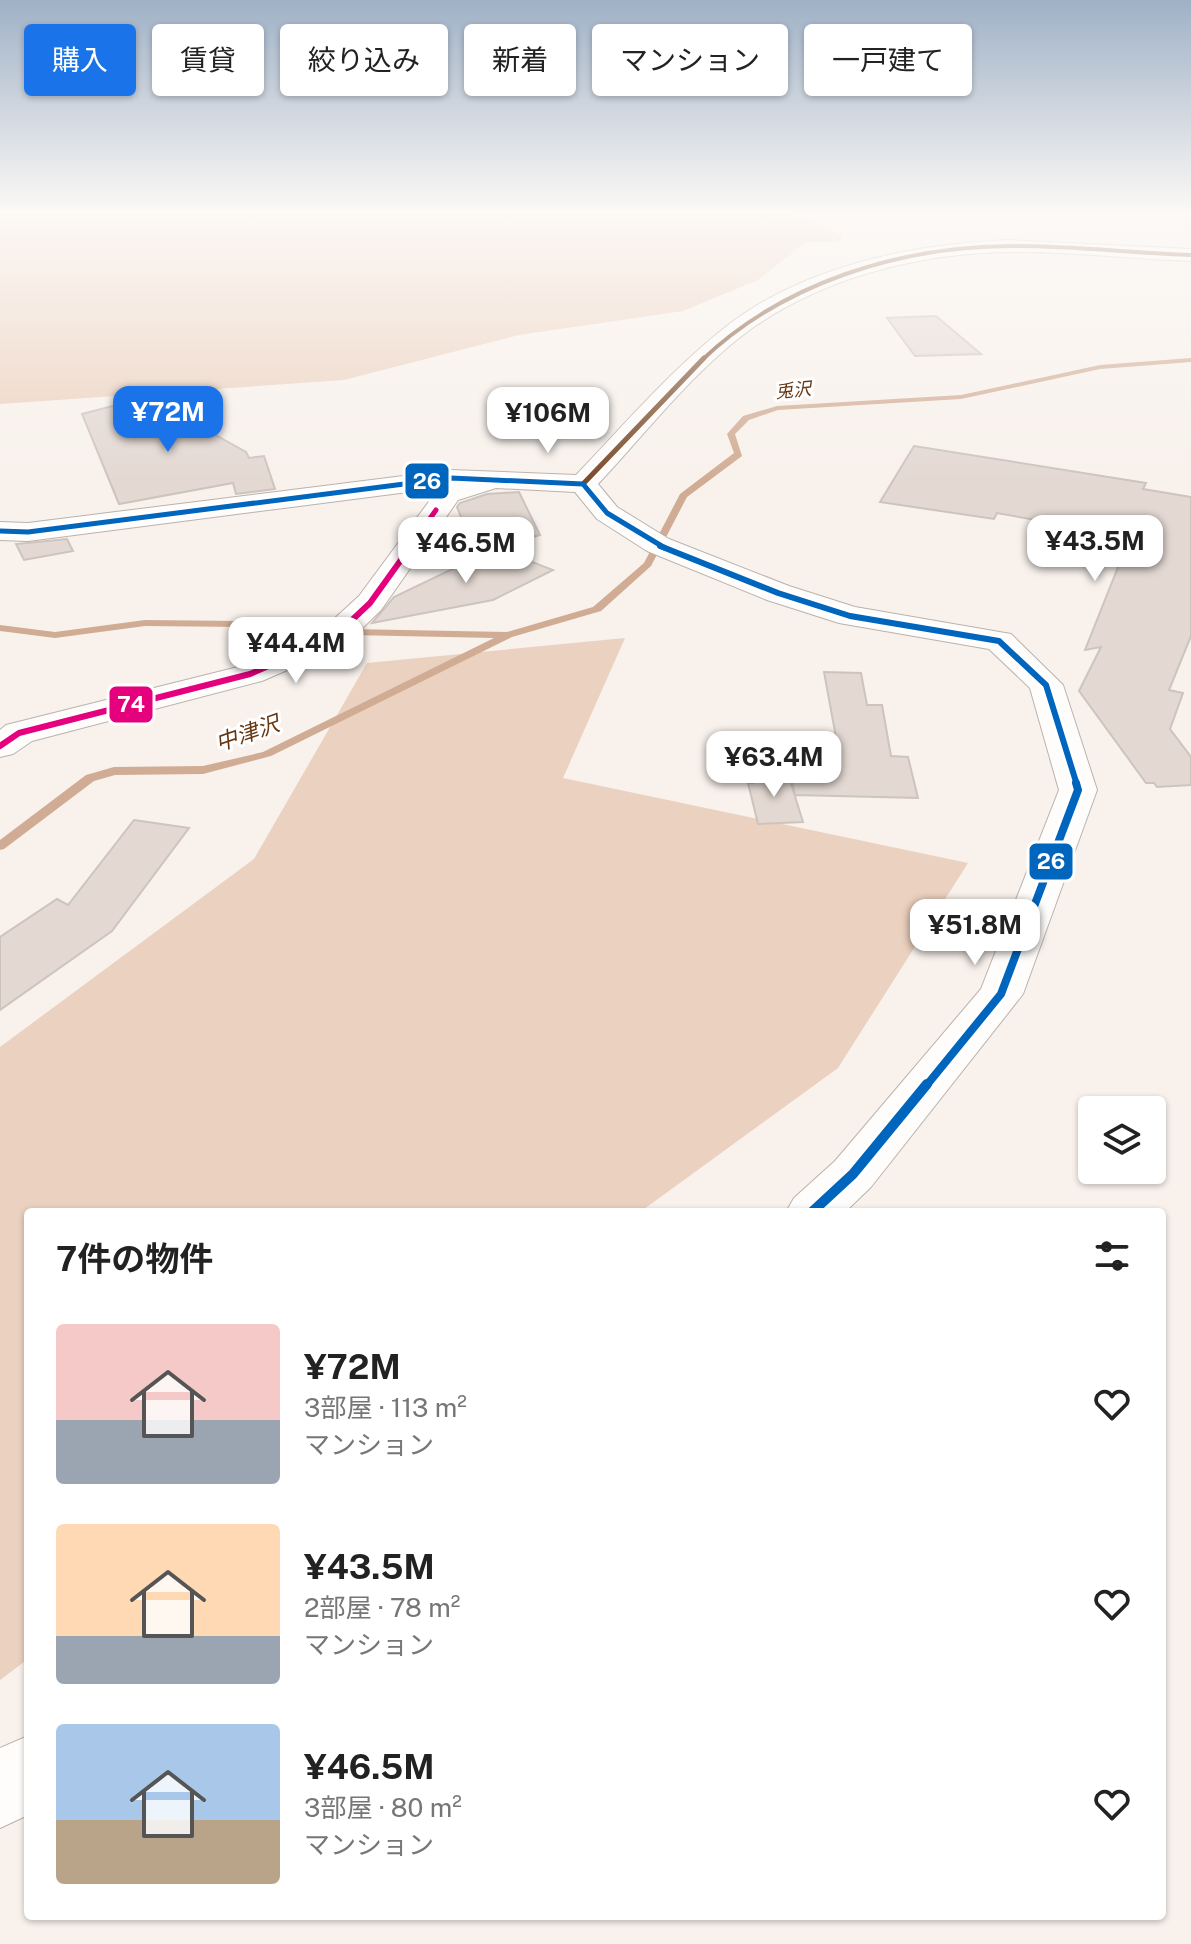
<!DOCTYPE html>
<html lang="ja">
<meta charset="utf-8">
<style>
body{margin:0;font-family:"Public Sans","Noto Sans JP",sans-serif;background:#f2f2f2;color:#222;height:100vh;display:flex;flex-direction:column;font-size:30px;white-space:nowrap}
*{box-sizing:border-box;margin:0}
p{font-size:26px;color:#767676}
.icon{flex:none;width:44px;height:44px;fill:none;stroke:currentColor;stroke-width:2;stroke-linecap:round;stroke-linejoin:round}
.map{position:relative;flex:1;overflow:hidden}
.details{position:absolute;left:24px;top:1208px;width:1142px;height:712px;display:flex;flex-direction:column;background:#fff;border-radius:8px;box-shadow:0 2px 6px #0004}
.details>*{flex:none}
.hud{position:absolute;left:24px;top:24px;width:1144px;height:72px;display:flex;gap:16px}
.fabs{position:absolute;left:1078px;top:1096px;display:grid;gap:16px}
.fabs a{display:grid;place-items:center;width:88px;height:88px;border-radius:8px;background:#fff;box-shadow:0 2px 6px #0004;font-size:40px}
.price{position:absolute;translate:-50% -68px;padding:0 18px;border-radius:16px;background:#fff;color:#222;font-size:26px;line-height:52px;filter:drop-shadow(0 2px 4px #0008)}
.price::after{content:'';position:absolute;left:50%;top:48px;width:24px;height:18px;margin-left:-12px;background:inherit;clip-path:polygon(0 0,100% 0,50% 100%)}
.price.selected{background:#1a73e8;color:#fff}
ul{padding:0;list-style:none}
li{display:flex;align-items:center;gap:24px;height:200px;padding:0 32px}
li span{display:grid;place-items:center;flex:none;width:224px;height:160px;border-radius:8px;color:#555}
li>.icon{margin-inline-start:auto}
span .icon{width:96px;height:96px;fill:#fffc;stroke-width:1}
li b{font-size:34px}
h2{display:flex;justify-content:space-between;align-items:center;height:96px;padding:0 32px;font-size:34px}
.tag{padding:0 28px;border-radius:8px;background:#fff;box-shadow:0 2px 6px #0004;font-size:28px;line-height:72px}
.tag.selected{background:#1a73e8;color:#fff}
.map>svg:first-child{display:block}
.green{fill:#ebd1bf}
.lines{fill:none;stroke-linecap:round;stroke-linejoin:round}
.stream{fill:#d1ac94;fill-rule:evenodd}
.building{fill:#e3d8d2;stroke:#cdc4be;stroke-width:2}
.minor-casing{stroke:#bbb2ac;stroke-width:2}
.minor{fill:#fefdfc;fill-rule:evenodd}
.bus-1-far1-casing{stroke:#fff;stroke-width:7}
.bus-1-casing{stroke:#fff;stroke-width:9}
.bus-2-far3-casing{stroke:#fff;stroke-width:9}
.bus-2-far2-casing{stroke:#fff;stroke-width:11}
.bus-2-far1-casing{stroke:#fff;stroke-width:14}
.bus-2-casing{stroke:#fff;stroke-width:16}
.bus-3-far1-casing{stroke:#fff;stroke-width:9}
.bus-3-casing{stroke:#fff;stroke-width:11}
.bus-1-far1{stroke:#7a4b2a;stroke-width:4}
.bus-1{stroke:#7a4b2a;stroke-width:5}
.bus-2-far3{stroke:#0065bd;stroke-width:5}
.bus-2-far2{stroke:#0065bd;stroke-width:6}
.bus-2-far1{stroke:#0065bd;stroke-width:8}
.bus-2{stroke:#0065bd;stroke-width:10}
.bus-3-far1{stroke:#e5007d;stroke-width:5}
.bus-3{stroke:#e5007d;stroke-width:6}
.labels{text-anchor:middle;dominant-baseline:central;stroke-width:6;stroke-linejoin:round;paint-order:stroke}
.far-water-label{font-size:18px;font-style:italic;fill:#673711;stroke:#fff}
.water-label{font-size:22px;font-style:italic;fill:#673711;stroke:#fff}
.line-badge{stroke:#fff;stroke-width:3}
.badge-label{font-size:22px;text-anchor:middle;font-weight:bold;fill:#fff}
</style>
<div class="map">
<svg width="1191" height="1944" viewBox="0 0 1191 1944">
<rect width="100%" height="100%" fill="#f8f1ec"/>
<path class="green" d="M 0,210 L 670,210 L 792,214 L 843,236 L 838,242 L 806,242 L 758,280 L 683,311 L 519,335 L 344,380 L 0,404 Z
M 625,638 L 563,778 L 968,863 L 838,1068 L 640,1212 L 28,1212 L 28,1659 L 0,1680 L 0,1047 L 254,859 L 367,663 Z"/>
<g class="lines">
<path class="stream" d="M 1191,358 L 1191,362 L 1100,369 L 961,399 L 778,410 L 749,420 L 735,434 L 742,456 L 687,497 L 651,566 L 601,611 L 512,637 L 271,756 L 203,774 L 115,775 L 94,781 L 4,849 L 0,850 L 0,840 L 86,775 L 114,767 L 203,766 L 263,752 L 494,638 L 350,635 L 242,627 L 145,626 L 55,638 L 0,631 L 0,625 L 55,632 L 145,620 L 242,621 L 350,629 L 507,632 L 593,607 L 644,563 L 680,494 L 734,453 L 727,434 L 743,416 L 777,406 L 961,395 L 1100,365 Z"/>
</g>
<path class="building" d="M 936,316 L 981,354 L 915,356 L 887,318 Z
M 147,397 L 246,452 L 249,458 L 264,456 L 275,489 L 236,494 L 233,483 L 119,504 L 82,414 Z
M 914,446 L 1146,483 L 1143,489 L 1191,497 L 1191,636 L 1169,690 L 1183,693 L 1170,729 L 1191,757 L 1191,785 L 1157,787 L 1154,783 L 1146,783 L 1079,691 L 1101,647 L 1085,650 L 1130,537 L 997,513 L 994,519 L 880,502 Z
M 519,492 L 540,535 L 475,552 L 457,507 L 460,503 L 487,494 Z
M 67,539 L 73,551 L 24,560 L 16,544 Z
M 496,548 L 553,570 L 493,600 L 372,623 L 394,597 Z
M 824,672 L 861,673 L 867,705 L 882,705 L 891,756 L 908,757 L 918,798 L 795,795 L 788,759 L 840,759 Z
M 753,774 L 788,774 L 803,822 L 758,824 L 748,783 L 754,783 Z
M 134,820 L 189,828 L 112,931 L 0,1010 L 0,937 L 57,899 L 68,905 Z"/>
<g class="lines">
<defs>
<path id="minor" d="M 1008,240 L 1191,249 L 1191,261 C 1130,259 1070,251 1009,252 C 920,253 825,277 751,329 C 693,371 647,432 598,484 L 617,507 L 669,539 L 789,586 L 855,607 L 1011,634 L 1063,685 L 1097,790 L 1023,994 L 871,1187 L 845,1212 L 786,1212 L 794,1198 L 835,1161 L 981,989 L 1059,790 L 1030,688 L 989,649 L 839,623 L 767,600 L 647,551 L 597,519 L 575,492 L 496,488 L 458,500 L 381,610 L 345,645 L 262,681 L 32,741 L 13,754 L 0,757 L 0,730 L 6,725 L 238,667 L 321,631 L 359,596 L 439,488 L 28,541 L 0,540 L 0,522 L 28,523 L 451,470 L 576,475 C 626,423 674,366 732,322 C 809,265 914,244 1008,240 Z
M 28,1736 L 28,1815 L 0,1828 L 0,1748 Z"/>
</defs>
<use href="#minor" class="minor-casing"/>
<use href="#minor" class="minor"/>
<defs>
<path id="bus-1-far1" d="M 702,360 C 783,283 898,247 1009,246 C 1069,245 1130,253 1191,255"/>
<path id="bus-1" d="M 583,484 L 704,358"/>
<path id="bus-2-far3" d="M 0,531 L 28,532 L 451,478 L 583,484 L 607,513 L 665,548"/>
<path id="bus-2-far2" d="M 660,546 L 778,593 L 850,616 L 999,641 L 1046,685 L 1077,785"/>
<path id="bus-2-far1" d="M 926,1086 L 1001,994 L 1078,790 L 1076,783"/>
<path id="bus-2" d="M 812,1212 L 853,1174 L 927,1084"/>
<path id="bus-3-far1" d="M 409,548 L 436,510"/>
<path id="bus-3" d="M 0,746 L 19,733 L 250,674 L 333,638 L 370,603 L 411,546"/>
</defs>
<use href="#bus-1-far1" class="bus-1-far1-casing"/>
<use href="#bus-1" class="bus-1-casing"/>
<use href="#bus-2-far3" class="bus-2-far3-casing"/>
<use href="#bus-2-far2" class="bus-2-far2-casing"/>
<use href="#bus-2-far1" class="bus-2-far1-casing"/>
<use href="#bus-2" class="bus-2-casing"/>
<use href="#bus-3-far1" class="bus-3-far1-casing"/>
<use href="#bus-3" class="bus-3-casing"/>
<use href="#bus-1-far1" class="bus-1-far1"/>
<use href="#bus-1" class="bus-1"/>
<use href="#bus-2-far3" class="bus-2-far3"/>
<use href="#bus-2-far2" class="bus-2-far2"/>
<use href="#bus-2-far1" class="bus-2-far1"/>
<use href="#bus-2" class="bus-2"/>
<use href="#bus-3-far1" class="bus-3-far1"/>
<use href="#bus-3" class="bus-3"/>
</g>
<linearGradient id="sky" x2="0" y2="1"><stop stop-color="#9fb1c6"/><stop offset="0.44" stop-color="#fcf9f6"/><stop offset="1" stop-color="#fcf9f6" stop-opacity="0"/></linearGradient>
<rect width="1191" height="482" fill="url(#sky)"/>
<g class="labels">
<g class="far-water-label">
<text transform="translate(793 390) rotate(-6)">兎沢</text>
</g>
<g class="water-label">
<text transform="translate(247 733) rotate(-19)">中津沢</text>
</g>
</g>
<g class="line-badge">
<rect x="404" y="462" width="46" height="38" rx="8" fill="#0065bd"/>
<rect x="108" y="685" width="46" height="39" rx="8" fill="#e5007d"/>
<rect x="1028" y="842" width="46" height="39" rx="8" fill="#0065bd"/>
</g>
<g class="badge-label">
<text x="427" y="489">26</text>
<text x="131" y="712">74</text>
<text x="1051" y="869">26</text>
</g>
</svg>
<div class="fabs">
<a><svg class="icon" aria-label="layers" viewBox="0 0 24 24"><path d="M12 4l9 5-9 5-9-5zM3 14l9 5 9-5"/></svg></a>
</div>
<b class="price selected" style="left:168px;top:454px">¥72M</b>
<b class="price" style="left:548px;top:455px">¥106M</b>
<b class="price" style="left:1095px;top:583px">¥43.5M</b>
<b class="price" style="left:466px;top:585px">¥46.5M</b>
<b class="price" style="left:296px;top:685px">¥44.4M</b>
<b class="price" style="left:774px;top:799px">¥63.4M</b>
<b class="price" style="left:975px;top:967px">¥51.8M</b>
<div class="hud">
<a class="tag selected">購入</a>
<a class="tag">賃貸</a>
<a class="tag">絞り込み</a>
<a class="tag">新着</a>
<a class="tag">マンション</a>
<a class="tag">一戸建て</a>
</div>
<section class="details">
<h2>7件の物件<svg class="icon" aria-label="filters" viewBox="0 0 24 24"><path d="M4 7h16M4 17h16"/><circle cx="9" cy="7" r="2"/><circle cx="15" cy="17" r="2"/></svg></h2>
<ul>
<li><span style="background:linear-gradient(#f6c9c9 60%,#9aa5b1 0)"><svg class="icon" aria-label="home" viewBox="0 0 24 24"><path d="M3 11l9-7 9 7M6 9v11h12V9"/></svg></span><div><b>¥72M</b><p>3部屋 · 113 m²</p><p>マンション</p></div><svg class="icon" aria-label="heart" viewBox="0 0 24 24"><path d="M12 20l-8-8c-3-5 5-10 8-4 3-6 11-1 8 4z"/></svg></li>
<li><span style="background:linear-gradient(#ffd9b3 70%,#9aa5b1 0)"><svg class="icon" aria-label="home" viewBox="0 0 24 24"><path d="M3 11l9-7 9 7M6 9v11h12V9"/></svg></span><div><b>¥43.5M</b><p>2部屋 · 78 m²</p><p>マンション</p></div><svg class="icon" aria-label="heart" viewBox="0 0 24 24"><path d="M12 20l-8-8c-3-5 5-10 8-4 3-6 11-1 8 4z"/></svg></li>
<li><span style="background:linear-gradient(#a9c7e8 60%,#b9a48a 0)"><svg class="icon" aria-label="home" viewBox="0 0 24 24"><path d="M3 11l9-7 9 7M6 9v11h12V9"/></svg></span><div><b>¥46.5M</b><p>3部屋 · 80 m²</p><p>マンション</p></div><svg class="icon" aria-label="heart" viewBox="0 0 24 24"><path d="M12 20l-8-8c-3-5 5-10 8-4 3-6 11-1 8 4z"/></svg></li>
</ul>
</section>
</div>
